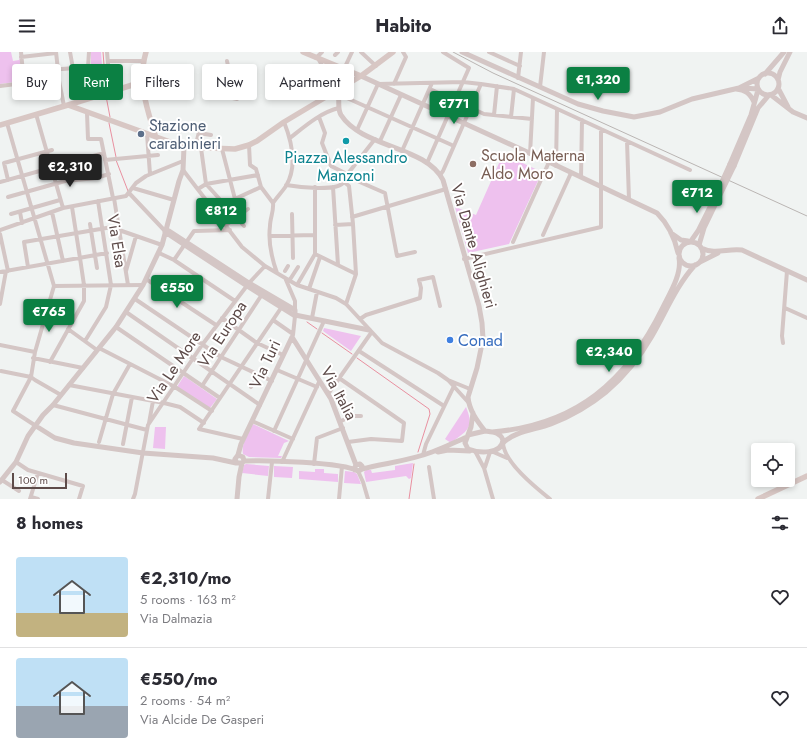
<!DOCTYPE html>
<meta charset="utf-8">
<style>
body{margin:0;font-family:Jost,sans-serif;background:#f2f2f3;color:#2b2b33;height:100vh;display:flex;flex-direction:column;font-size:15px;white-space:nowrap}
*{box-sizing:border-box;margin:0}
p{font-size:13px;color:#7c7c81}
.icon{flex:none;width:22px;height:22px;fill:none;stroke:currentColor;stroke-width:2;stroke-linecap:round;stroke-linejoin:round}
.map{position:relative;height:447px;overflow:hidden}
.details{display:flex;flex-direction:column;background:#fff;flex:1}
.details>*{flex:none}
.hud{position:absolute;left:12px;top:12px;width:400px;height:36px;display:flex;gap:8px}
.tools{position:absolute;left:751px;top:391px;display:grid;gap:8px}
.tools a{display:grid;place-items:center;width:44px;height:44px;border-radius:4px;background:#fff;box-shadow:0 2px 6px #0003;font-size:20px}
.scale{position:absolute;left:12px;bottom:10px;width:55px;box-sizing:border-box;padding-left:4px;border:2px solid #5d4b49;border-top:0;font-size:11px;line-height:14px;white-space:nowrap;color:#5d4b49;-webkit-text-stroke:3px #fff;paint-order:stroke}
.price{position:absolute;translate:-50% -34px;padding:0 9px;border-radius:4px;background:#0b8043;color:#fff;font-size:13px;line-height:26px;filter:drop-shadow(0 1px 2px #0008)}
.price::after{content:'';position:absolute;left:50%;top:24px;width:12px;height:9px;margin-left:-6px;background:inherit;clip-path:polygon(0 0,100% 0,50% 100%)}
.price.on{background:#222;color:#fff}
ul{padding:0;list-style:none}
li{display:flex;align-items:center;gap:12px;height:100px;padding:0 16px}
li+li{border-top:1px solid #e1e1e2}
li span{display:grid;place-items:center;flex:none;width:112px;height:80px;border-radius:4px;color:#555}
li>.icon{margin-inline-start:auto}
span .icon{width:48px;height:48px;fill:#fffc;stroke-width:1}
li b{font-size:17px}
h2{display:flex;justify-content:space-between;align-items:center;height:48px;padding:0 16px;font-size:17px}
.pill{padding:0 14px;border-radius:4px;background:#fff;box-shadow:0 2px 6px #0003;font-size:14px;line-height:36px}
.pill.on{background:#0b8043;color:#fff}
header{display:flex;justify-content:space-between;align-items:center;height:52px;padding:0 16px;background:#fff;font-size:18px;font-weight:700}
.map>svg:first-child{display:block}
.green{fill:#eec1ee}
.lines{fill:none;stroke-linecap:round;stroke-linejoin:round}
.stream{stroke:#e990a0;stroke-width:1}
.minor{stroke:#d4c6c5;stroke-width:4}
.tertiary{stroke:#d4c6c5;stroke-width:5}
.secondary{stroke:#d8c7c4;stroke-width:5.5}
.rail{stroke:#bab5b3;stroke-width:1}
.tertiary-bridge{stroke:#d4c6c5;stroke-width:5}
.service-dot{fill:#5c6f8a;stroke:#fff;stroke-width:1.5}
.culture-dot{fill:#0f9aa8;stroke:#fff;stroke-width:1.5}
.education-dot{fill:#8d6e63;stroke:#fff;stroke-width:1.5}
.shop-dot{fill:#3f7fe0;stroke:#fff;stroke-width:1.5}
.labels{text-anchor:middle;dominant-baseline:central;stroke-width:4;stroke-linejoin:round;paint-order:stroke}
.service-label{font-size:16px;fill:#4e5e75;stroke:#fff;text-anchor:start}
.education-label{font-size:16px;fill:#785e54;stroke:#fff;text-anchor:start}
.culture-label{font-size:16px;fill:#0d838f;stroke:#fff}
.street-label{font-size:16px;fill:#5d4b49;stroke:#fff}
.shop-label{font-size:16px;fill:#366cbe;stroke:#fff;text-anchor:start}
</style>
<header><svg class="icon" aria-label="menu" viewBox="0 0 24 24"><path d="M4 6h16M4 12h16M4 18h16"/></svg>Habito<svg class="icon" aria-label="share" viewBox="0 0 24 24"><path d="M12 15V3M7 8l5-5 5 5M5 13v7h14v-7"/></svg></header>
<div class="map">
<svg width="807" height="447" viewBox="0 0 807 447">
<rect width="100%" height="100%" fill="#f0f3f2"/>
<path class="green" d="M 0,0 L 11,0 L 13,9 L 19,8 L 19,0 L 22,29 L 0,32 Z
M 91,0 L 101,0 L 104,40 L 95,43 L 91,18 Z
M 503,102 L 542,120 L 509,192 L 468,201 L 455,155 L 476,163 Z
M 324,276 L 361,284 L 351,299 L 323,279 Z
M 184,324 L 217,347 L 210,356 L 177,335 Z
M 466,355 C 475,377 467,378 451,391 L 445,387 Z
M 253,372 L 289,389 L 284,391 L 278,404 L 282,404 L 281,406 L 249,405 L 243,402 C 241,392 248,382 253,372 Z
M 155,375 L 166,375 L 165,397 L 153,396 Z
M 413,411 L 411,426 L 409,427 L 406,424 L 366,430 L 364,420 L 366,418 L 371,418 L 372,421 L 395,418 L 395,414 Z
M 246,412 L 269,414 L 268,424 L 242,421 L 244,413 Z
M 274,414 L 293,415 L 292,426 L 274,425 Z
M 315,417 L 324,417 L 324,421 L 338,422 L 338,430 L 299,427 L 299,419 L 315,420 Z
M 345,419 L 354,420 L 357,422 L 361,432 L 344,431 Z"/>
<g class="lines">
<path class="stream" d="M 103,0 L 106,39
M 106,44 L 110,65
M 109,71 L 116,105
M 116,108 L 128,139
M 307,270 L 317,277
M 322,281 L 352,302
M 357,306 L 429,357 L 430,362 L 418,400
M 409,447 L 414,412"/>
<path class="minor" d="M 56,0 L 59,27
M 70,0 L 79,50
M 89,0 L 88,15 L 94,45
M 107,0 L 110,35
M 361,0 L 376,14
M 489,0 L 520,14
M 335,3 L 338,0
M 21,5 L 56,1
M 316,6 L 322,0
M 319,8 L 338,42 L 454,94
M 108,9 L 143,9
M 227,9 C 229,20 231,27 243,29
M 344,17 L 352,0
M 23,20 L 88,15
M 518,26 L 521,0
M 59,29 L 64,54
M 394,32 L 406,5 L 403,0
M 0,34 L 24,31 L 21,0
M 540,35 L 544,0
M 430,37 L 484,62 L 532,67
M 211,45 L 228,45 L 237,47
M 87,61 L 88,87 L 101,87 L 113,146
M 36,62 L 63,156
M 494,63 L 497,34
M 319,65 L 325,81 L 322,91 L 331,114 L 347,122
M 511,65 L 514,37
M 7,71 L 54,234
M 357,78 L 378,32 L 463,30 L 481,32 L 514,37 L 690,118
M 199,81 L 211,83
M 147,82 L 150,122
M 290,86 C 304,75 321,60 339,56
M 380,89 L 401,43
M 627,89 L 629,148
M 249,93 L 250,113 L 256,117 L 261,135 L 273,151
M 195,96 L 199,80
M 201,96 L 206,132 L 244,174
M 222,97 L 235,147
M 402,99 L 432,31
M 530,102 L 533,46
M 105,108 L 158,103
M 427,111 L 469,16 L 443,0
M 556,114 L 557,57
M 183,118 L 242,195 L 265,214 L 297,233 L 336,246 L 346,252 L 382,291 L 438,321 L 448,328 L 468,350
M 440,123 L 443,119 L 481,32
M 346,124 L 385,141 L 397,204 L 415,200
M 581,125 L 582,68
M 8,128 L 4,111 L 52,98
M 0,130 L 104,101
M 344,130 L 349,134 L 353,172 L 356,222 L 346,252
M 344,130 L 346,124 L 375,87
M 286,133 C 298,135 337,140 344,130
M 333,135 L 338,213
M 133,136 L 174,148
M 198,137 L 206,132 L 258,123
M 129,141 L 165,179
M 8,145 L 65,129 L 96,126 L 109,122
M 114,146 L 128,233
M 273,151 C 277,145 282,140 286,134 C 298,114 292,90 284,70
M 273,151 C 274,159 270,166 270,174 C 268,189 272,207 277,221
M 213,157 L 261,135
M 20,160 L 22,171
M 52,160 L 63,209
M 11,162 L 60,148
M 292,162 L 293,206
M 352,165 L 446,137
M 90,172 L 97,216
M 226,173 L 248,157
M 335,173 L 353,172
M 0,178 L 63,156 L 126,144 L 136,131 L 146,124 L 183,109
M 119,178 L 162,193
M 0,182 L 8,219
M 543,183 L 571,121
M 270,184 L 315,183
M 513,190 L 549,110
M 159,201 L 174,208 L 235,249
M 315,202 L 356,222
M 464,207 L 601,175 L 601,77
M 174,208 L 194,179 L 230,178
M 28,215 L 24,190 L 118,174
M 126,219 L 136,184
M 285,219 L 288,214
M 0,220 L 107,201
M 146,227 L 216,273
M 286,228 L 295,249 L 295,258
M 289,229 L 298,215
M 297,233 L 315,202 L 315,135
M 54,234 L 143,233
M 309,237 L 320,205
M 135,247 L 221,305 L 272,329
M 0,252 L 6,219
M 785,256 L 807,266
M 126,260 L 260,353
M 222,266 L 257,291 L 283,303
M 312,266 L 317,240
M 360,267 L 366,263 L 420,246 L 421,236 L 419,228 L 433,225 L 440,254
M 273,268 L 293,282
M 116,275 L 220,346
M 68,277 L 97,298
M 293,283 L 295,264
M 85,289 L 106,255 L 111,233 L 98,149
M 783,291 L 782,284 L 787,219
M 0,293 L 35,300
M 99,296 L 175,335 L 212,359
M 359,299 L 444,354
M 33,306 L 83,316
M 50,310 L 84,249 L 84,233 L 80,206 L 72,155
M 277,318 L 317,335
M 1,319 L 31,325 L 35,328 L 61,343
M 339,326 L 404,371 L 402,389 L 371,387 L 348,390
M 448,328 L 470,337
M 69,333 L 164,351 L 180,355 L 204,371
M 202,334 L 261,244
M 251,335 L 259,323
M 328,342 L 371,281
M 53,353 L 147,378
M 252,369 L 293,387
M 341,369 L 352,364 L 361,364
M 149,371 L 153,349
M 36,374 L 13,359 L 31,325 L 35,300 L 54,234
M 274,379 L 324,269
M 243,387 L 199,377 L 281,256
M 99,390 L 113,342 L 130,312
M 503,391 C 504,410 535,435 550,447
M 123,392 L 132,345
M 475,399 L 484,416 L 493,447
M 491,399 L 507,406
M 423,403 L 426,392 L 454,334
M 16,410 L 28,418 L 83,434 L 79,447
M 282,410 L 319,330
M 314,412 L 317,386 L 343,376
M 429,415 L 434,447
M 485,415 L 490,400
M 358,419 L 363,430 L 368,447
M 2,428 L 19,439
M 31,445 L 38,447
M 30,447 L 38,421
M 133,447 L 135,442 L 148,373 L 202,293 L 249,231 L 265,214
M 268,447 L 272,410
M 339,447 L 342,414"/>
<path class="tertiary" d="M 462,0 L 578,52 L 603,59 L 634,65 L 660,60 L 692,47 L 739,36 L 759,26
M757 32a11 11 0 1 1 22 0a11 11 0 1 1-22 0Z
M 765,22 L 784,0
M 361,24 L 549,110 L 657,161 C 668,172 675,187 678,201
M 778,28 L 780,20 L 790,0
M 742,36 L 758,37
M 778,36 L 788,55
M 736,37 C 745,38 750,41 754,50
M 338,42 C 340,49 337,56 341,63 C 362,96 426,94 443,128 L 479,254 L 482,271 L 483,287 L 477,316 L 468,345 C 469,358 477,369 485,379
M 771,43 L 793,60 L 807,66
M 730,112 L 751,63 L 758,38
M 734,114 L 758,56 L 769,43
M 165,180 L 247,234 L 295,264 L 295,258 L 249,231 L 166,177
M 671,181 L 681,188 L 688,189
M 691,189 L 698,179 L 716,143
M679 202a12 12 0 1 1 24 0a12 12 0 1 1-24 0Z
M 699,193 L 704,176 L 719,145
M 701,196 C 715,203 728,196 742,198 L 807,228
M 700,210 L 718,201
M 295,263 L 369,278
M 292,285 L 331,347 L 356,413
M 36,374 L 55,386 L 74,391 L 143,401 L 213,406 L 236,411
M 485,379 C 493,380 500,380 503,388 C 502,403 478,401 468,397 L 465,391 L 468,383 Z
M 492,380 C 577,373 627,329 663,255 C 670,241 682,222 679,206
M 468,383 L 471,375 L 473,361
M 503,391 C 515,379 535,378 551,372 C 571,364 589,354 606,340 C 625,324 640,305 652,284 C 666,260 676,234 695,213
M 438,400 L 448,398 L 470,399
M 238,403 L 243,405 L 244,409 L 242,411 L 237,411 L 235,407 L 238,403 L 241,392 L 292,285
M 244,409 C 265,408 342,410 358,419 L 361,418 L 362,414 L 360,412 L 356,413 L 355,415 L 355,418
M 362,417 C 385,411 409,409 432,400 C 444,396 455,390 467,385
M 0,430 L 16,410 L 28,384 L 43,363 L 53,353 L 116,275 L 143,233 L 162,193 L 179,129 L 183,118 L 184,95
M 237,447 L 239,425 L 242,411"/>
<path class="secondary" d="M 146,0 C 137,31 147,56 156,86
M 303,0 L 361,24
M 68,53 L 184,95 L 235,97 L 249,93 L 257,89 L 284,70 L 361,24 L 393,0
M 0,73 L 68,53 L 142,30
M 758,447 L 807,424"/>
<path class="rail" d="M 453,0 L 493,21 L 807,164"/>
<path class="tertiary-bridge" d="M 716,143 L 730,112
M 719,145 L 734,114"/>
</g>
<circle class="service-dot" cx="141" cy="82" r="4"/>
<circle class="culture-dot" cx="346" cy="89" r="4"/>
<circle class="education-dot" cx="473" cy="112" r="4"/>
<circle class="shop-dot" cx="450" cy="288" r="4"/>
<g class="labels">
<g class="service-label">
<text x="149" y="73">Stazione<tspan x="149" dy="18">carabinieri</tspan></text>
</g>
<g class="education-label">
<text x="481" y="103">Scuola Materna<tspan x="481" dy="18">Aldo Moro</tspan></text>
</g>
<g class="culture-label">
<text x="346" y="105">Piazza Alessandro<tspan x="346" dy="18">Manzoni</tspan></text>
</g>
<g class="street-label">
<text transform="translate(117 189) rotate(81)">Via Elsa</text>
<text transform="translate(474 194) rotate(74)">Via Dante Alighieri</text>
<text transform="translate(222 282) rotate(-57)">Via Europa</text>
<text transform="translate(265 312) rotate(-65)">Via Turi</text>
<text transform="translate(174 315) rotate(-56)">Via Le More</text>
<text transform="translate(339 341) rotate(62)">Via Italia</text>
</g>
<g class="shop-label">
<text x="458" y="288">Conad</text>
</g>
</g>
</svg>
<div class="tools">
<a><svg class="icon" aria-label="locate" viewBox="0 0 24 24"><circle cx="12" cy="12" r="6"/><path d="M12 2v4M12 18v4M2 12h4M18 12h4"/></svg></a>
</div>
<div class="scale">100 m</div>
<b class="price" style="left:598px;top:49px">€1,320</b>
<b class="price" style="left:454px;top:73px">€771</b>
<b class="price on" style="left:70px;top:136px">€2,310</b>
<b class="price" style="left:697px;top:162px">€712</b>
<b class="price" style="left:221px;top:180px">€812</b>
<b class="price" style="left:177px;top:257px">€550</b>
<b class="price" style="left:49px;top:281px">€765</b>
<b class="price" style="left:609px;top:321px">€2,340</b>
<div class="hud">
<a class="pill">Buy</a>
<a class="pill on">Rent</a>
<a class="pill">Filters</a>
<a class="pill">New</a>
<a class="pill">Apartment</a>
</div>
</div>
<section class="details">
<h2>8 homes<svg class="icon" aria-label="filters" viewBox="0 0 24 24"><path d="M4 7h16M4 17h16"/><circle cx="9" cy="7" r="2"/><circle cx="15" cy="17" r="2"/></svg></h2>
<ul>
<li><span style="background:linear-gradient(#bfe0f5 70%,#c2b280 0)"><svg class="icon" aria-label="home" viewBox="0 0 24 24"><path d="M3 11l9-7 9 7M6 9v11h12V9"/></svg></span><div><b>€2,310/mo</b><p>5 rooms · 163 m²</p><p>Via Dalmazia</p></div><svg class="icon" aria-label="heart" viewBox="0 0 24 24"><path d="M12 20l-8-8c-3-5 5-10 8-4 3-6 11-1 8 4z"/></svg></li>
<li><span style="background:linear-gradient(#bfe0f5 60%,#9aa5b1 0)"><svg class="icon" aria-label="home" viewBox="0 0 24 24"><path d="M3 11l9-7 9 7M6 9v11h12V9"/></svg></span><div><b>€550/mo</b><p>2 rooms · 54 m²</p><p>Via Alcide De Gasperi</p></div><svg class="icon" aria-label="heart" viewBox="0 0 24 24"><path d="M12 20l-8-8c-3-5 5-10 8-4 3-6 11-1 8 4z"/></svg></li>
</ul>
</section>
